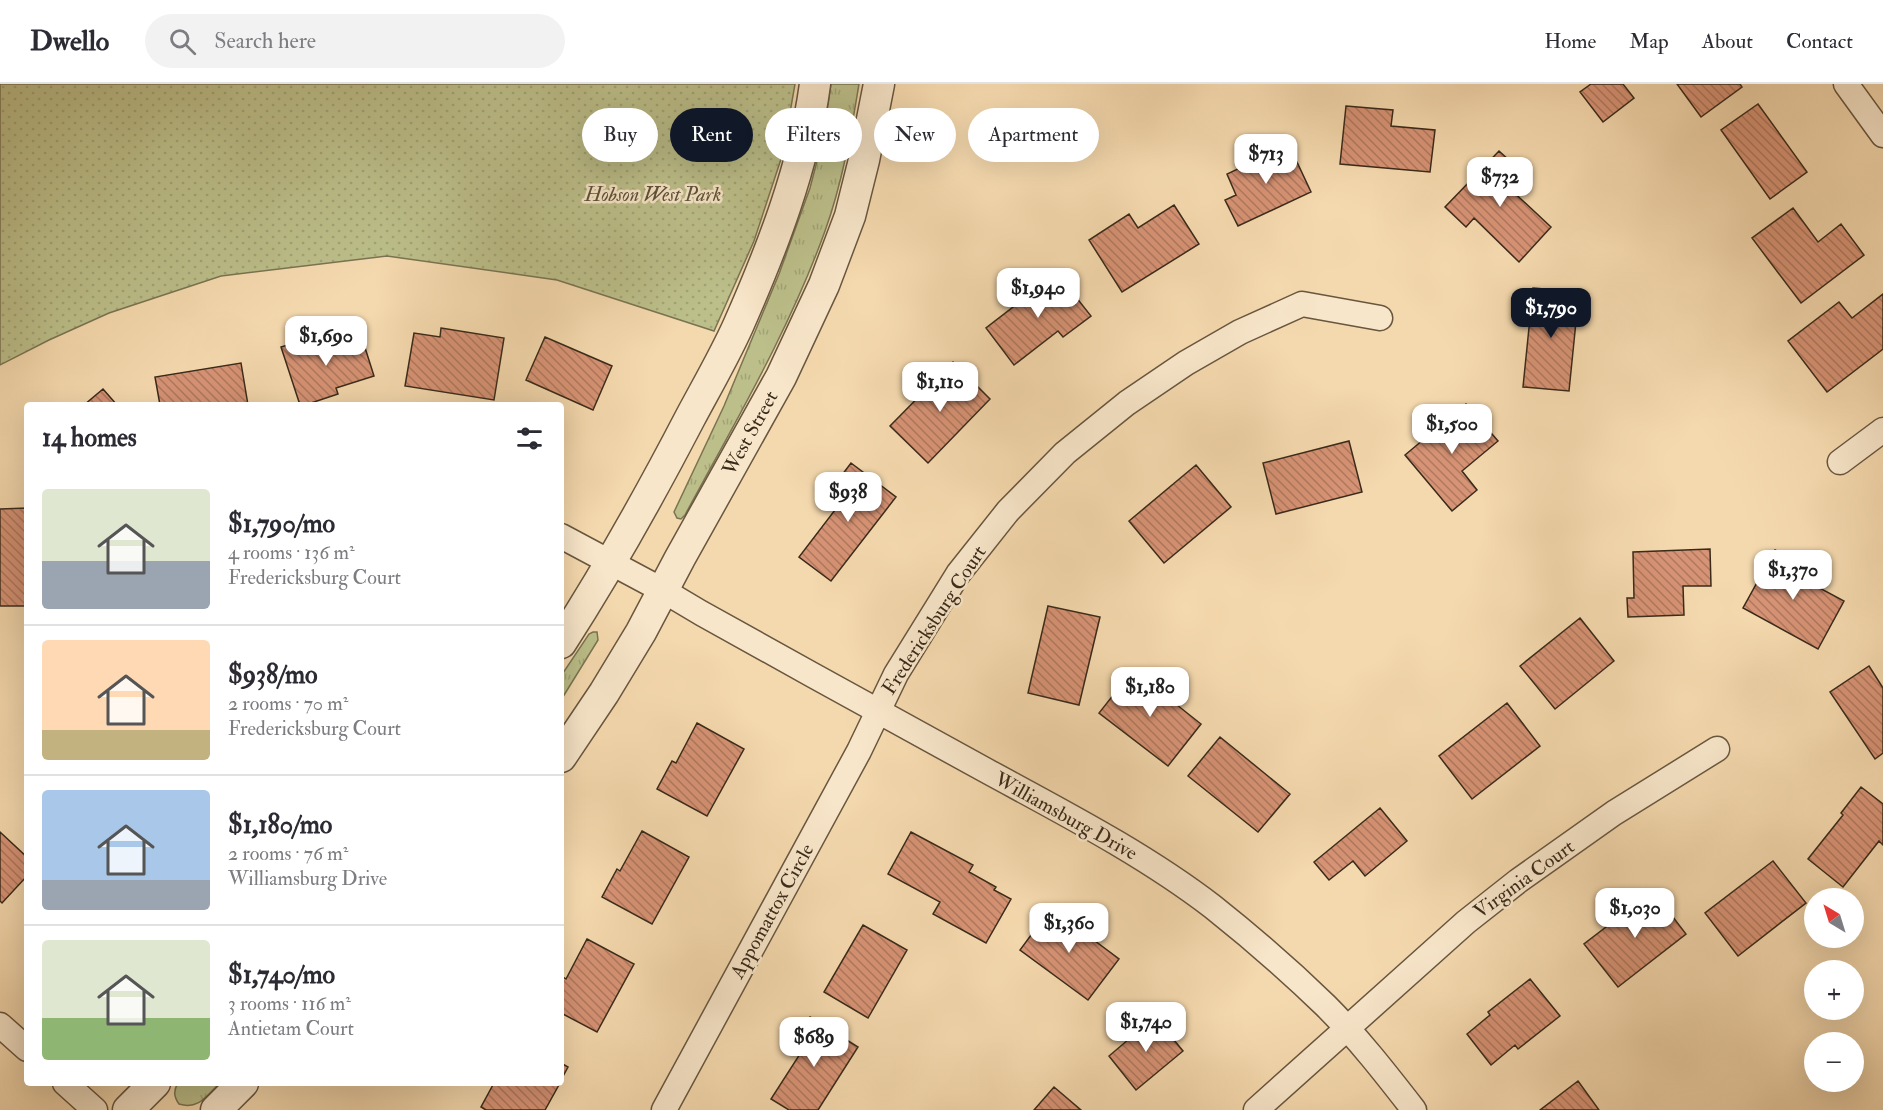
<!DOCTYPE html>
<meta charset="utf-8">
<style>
body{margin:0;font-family:"IM FELL Double Pica",serif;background:#f2f2f3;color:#2b2b33;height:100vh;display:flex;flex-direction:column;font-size:22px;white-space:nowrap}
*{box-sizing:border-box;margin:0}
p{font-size:20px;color:#7c7c81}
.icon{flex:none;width:33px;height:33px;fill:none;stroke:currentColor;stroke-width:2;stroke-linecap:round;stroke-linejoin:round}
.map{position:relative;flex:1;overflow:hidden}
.drawer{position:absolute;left:24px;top:318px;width:540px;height:684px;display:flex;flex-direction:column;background:#fff;border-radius:6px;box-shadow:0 6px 24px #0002}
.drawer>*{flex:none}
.top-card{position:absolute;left:582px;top:24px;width:570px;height:54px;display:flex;gap:12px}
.needle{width:39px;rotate:322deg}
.buttons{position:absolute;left:1804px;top:804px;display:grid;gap:12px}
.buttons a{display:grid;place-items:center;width:60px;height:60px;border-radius:50%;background:#fff;box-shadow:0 6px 24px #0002;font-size:30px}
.price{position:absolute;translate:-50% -51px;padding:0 14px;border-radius:12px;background:#fff;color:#222;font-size:20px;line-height:39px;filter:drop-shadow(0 2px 3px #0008)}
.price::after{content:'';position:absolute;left:50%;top:36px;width:18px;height:14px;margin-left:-9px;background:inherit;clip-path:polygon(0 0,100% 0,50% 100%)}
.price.active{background:#111827;color:#fff}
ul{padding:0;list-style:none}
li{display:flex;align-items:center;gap:18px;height:150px;padding:0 18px}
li+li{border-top:2px solid #e1e1e2}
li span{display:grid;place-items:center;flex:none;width:168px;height:120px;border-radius:6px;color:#555}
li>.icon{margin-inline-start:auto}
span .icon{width:72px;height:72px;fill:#fffc;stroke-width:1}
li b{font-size:26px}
h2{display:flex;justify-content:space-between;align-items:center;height:72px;padding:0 18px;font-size:26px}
.tag{padding:0 21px;border-radius:27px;background:#fff;box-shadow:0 6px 24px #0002;font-size:21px;line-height:54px}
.tag.active{background:#111827;color:#fff}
header{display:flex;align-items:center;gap:36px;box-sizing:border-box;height:84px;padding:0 30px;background:#fff;border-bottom:2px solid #e1e1e2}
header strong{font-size:28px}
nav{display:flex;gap:33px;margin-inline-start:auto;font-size:21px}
.search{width:420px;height:54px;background:#f2f2f3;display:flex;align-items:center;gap:15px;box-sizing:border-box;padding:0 21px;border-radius:33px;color:#7c7c81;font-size:22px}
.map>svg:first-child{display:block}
.grass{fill:url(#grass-tufts);stroke:#7a7452;stroke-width:1.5}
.park{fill:url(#park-dots);stroke:#7a7452;stroke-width:1.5}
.building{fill:url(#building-back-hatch);stroke:#392a1a;stroke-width:1.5}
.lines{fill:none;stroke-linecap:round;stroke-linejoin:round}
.minor-casing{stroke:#68563f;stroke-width:27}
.tertiary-casing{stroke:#68563f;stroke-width:33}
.minor{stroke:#f8e6ca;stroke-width:24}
.tertiary{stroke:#f8e6ca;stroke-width:30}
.labels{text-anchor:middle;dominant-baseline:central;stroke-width:5;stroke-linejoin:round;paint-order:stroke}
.park-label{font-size:20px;font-style:italic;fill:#5a4f36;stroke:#f8e6ca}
.street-label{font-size:20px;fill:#392a1a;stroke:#f8e6ca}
</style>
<header>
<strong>Dwello</strong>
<div class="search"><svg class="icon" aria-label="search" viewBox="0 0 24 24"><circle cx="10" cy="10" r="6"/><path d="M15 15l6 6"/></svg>Search here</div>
<nav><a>Home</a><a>Map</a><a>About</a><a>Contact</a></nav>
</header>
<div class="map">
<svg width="1883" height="1026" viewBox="0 0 1883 1026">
<defs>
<pattern id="grass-tufts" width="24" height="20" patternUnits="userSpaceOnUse" patternTransform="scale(1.5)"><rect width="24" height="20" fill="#bcbf8a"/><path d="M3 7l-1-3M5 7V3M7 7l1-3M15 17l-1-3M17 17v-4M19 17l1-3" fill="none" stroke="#a2a476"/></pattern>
<pattern id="park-dots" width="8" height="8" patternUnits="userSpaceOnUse" patternTransform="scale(1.5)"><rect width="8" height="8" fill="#bcbf8a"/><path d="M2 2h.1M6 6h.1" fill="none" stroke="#a2a476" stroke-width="1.8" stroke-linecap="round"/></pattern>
<pattern id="building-back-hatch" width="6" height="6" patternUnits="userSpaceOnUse" patternTransform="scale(1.5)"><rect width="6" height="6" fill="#d79375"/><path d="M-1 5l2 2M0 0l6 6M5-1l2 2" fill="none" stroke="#af785f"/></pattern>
</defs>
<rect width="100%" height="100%" fill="#f5d9ae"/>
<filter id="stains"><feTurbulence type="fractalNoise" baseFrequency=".00333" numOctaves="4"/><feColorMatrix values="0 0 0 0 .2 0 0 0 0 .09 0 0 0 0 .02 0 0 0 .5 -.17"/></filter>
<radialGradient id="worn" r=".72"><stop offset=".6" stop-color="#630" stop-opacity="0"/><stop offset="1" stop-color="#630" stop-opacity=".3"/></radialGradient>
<path class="grass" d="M 831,0 L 859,0 C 851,49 842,100 825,147 C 789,247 735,338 685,431 L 681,435 L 677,434 L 674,428 L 724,322 L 779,190 L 810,104 L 823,54 Z
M 593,548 L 597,548 L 598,556 L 561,616 L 561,592 L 589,550 Z
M 178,999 L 220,999 C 206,1012 199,1026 179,1020 C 174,1013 173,1007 178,999 Z"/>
<path class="park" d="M 0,0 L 795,0 L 783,69 L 754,157 L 714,247 L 557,196 L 387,172 L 221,192 L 109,229 L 49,256 L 0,281 Z"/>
<path class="building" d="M 1591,0 L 1623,0 L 1634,14 L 1603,38 L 1580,8 Z
M 1677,0 L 1740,0 L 1742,3 L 1701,33 Z
M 1758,20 L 1807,88 L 1770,115 L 1721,46 Z
M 1346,22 L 1393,26 L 1391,42 L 1435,46 L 1430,88 L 1340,80 Z
M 1289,61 L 1311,108 L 1238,142 L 1225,116 L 1236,111 L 1227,90 Z
M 1499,67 L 1521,87 L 1507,102 L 1551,143 L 1519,178 L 1474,134 L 1466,143 L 1445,123 Z
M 1174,121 L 1199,160 L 1122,208 L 1089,156 L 1129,130 L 1138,144 Z
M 1793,124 L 1818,158 L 1841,140 L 1864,171 L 1801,219 L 1752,154 Z
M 1057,189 L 1091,232 L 1063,253 L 1058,247 L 1014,281 L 986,244 Z
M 1533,204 L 1579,208 L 1569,307 L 1523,303 Z
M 1883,210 L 1883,265 L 1827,308 L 1788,257 L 1839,218 L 1852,234 Z
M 441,244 L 504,254 L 494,316 L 405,302 L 414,249 L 440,253 Z
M 361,251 L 374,292 L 336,304 L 338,310 L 305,321 L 300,321 L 281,263 L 318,252 L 322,264 Z
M 545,253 L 612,282 L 593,326 L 526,296 Z
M 953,278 L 990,315 L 928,379 L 890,342 Z
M 241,279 L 248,321 L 160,321 L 155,293 Z
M 103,305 L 117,321 L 84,321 Z
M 1466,320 L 1498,357 L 1462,387 L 1477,406 L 1452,427 L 1405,371 Z
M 1349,357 L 1362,408 L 1276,430 L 1263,379 Z
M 851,379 L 896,413 L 831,497 L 799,473 L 848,409 L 836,399 Z
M 1196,381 L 1231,423 L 1164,479 L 1129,437 Z
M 27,424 L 27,522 L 0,522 L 0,425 Z
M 1710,465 L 1711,502 L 1683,502 L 1684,531 L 1628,533 L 1627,514 L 1634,514 L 1633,468 Z
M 1775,466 L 1805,482 L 1799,493 L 1844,517 L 1818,565 L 1743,524 Z
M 1048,522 L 1100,533 L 1079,621 L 1028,609 Z
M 1580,534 L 1614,577 L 1555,625 L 1520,582 Z
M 1869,582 L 1883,604 L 1883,669 L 1875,675 L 1830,608 Z
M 1133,586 L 1201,640 L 1168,682 L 1099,629 Z
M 1507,619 L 1540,662 L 1472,715 L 1439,672 Z
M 697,639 L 744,665 L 707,732 L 657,705 L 672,677 L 676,679 Z
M 1220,653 L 1290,710 L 1258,748 L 1188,692 Z
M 1861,703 L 1883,720 L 1883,761 L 1879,757 L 1843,803 L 1808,775 L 1843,731 L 1841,729 Z
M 1380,724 L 1407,757 L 1365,792 L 1353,777 L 1329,796 L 1314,778 Z
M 642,747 L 689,773 L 652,840 L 602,813 L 617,785 L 620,787 Z
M 0,748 L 27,773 L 27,792 L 2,819 L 0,817 Z
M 911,748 L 973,781 L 969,788 L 996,803 L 994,806 L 1011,815 L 986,859 L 933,830 L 940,818 L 888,790 Z
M 1773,777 L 1806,819 L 1738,872 L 1705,829 Z
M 1653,807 L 1686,850 L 1618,903 L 1584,860 Z
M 1051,824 L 1119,875 L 1088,916 L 1020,866 Z
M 863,841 L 907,866 L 868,934 L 824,908 Z
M 587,855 L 634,880 L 597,948 L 561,929 L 561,896 L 563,893 L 566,895 Z
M 1530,895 L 1560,932 L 1518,965 L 1515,961 L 1491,981 L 1467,950 L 1490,931 L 1488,928 Z
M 810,933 L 858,963 L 818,1026 L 789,1026 L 771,1015 L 800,970 L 790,964 Z
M 1155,933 L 1183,967 L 1136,1006 L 1109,972 Z
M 561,979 L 568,983 L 561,996 Z
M 1578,997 L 1599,1026 L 1540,1026 Z
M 494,999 L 560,999 L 545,1026 L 486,1026 L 481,1023 Z
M 1054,1003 L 1081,1026 L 1034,1026 Z"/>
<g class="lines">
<defs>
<path id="minor" d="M 1846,0 L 1883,51
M 1840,378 L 1883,346
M 561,452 L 664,507 L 701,529 C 796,582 892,635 987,687 C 1064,729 1144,770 1213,823 C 1252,854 1290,887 1326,922 C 1358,954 1386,990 1414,1026
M 0,941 L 27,965
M 65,999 L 95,1026
M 664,1026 L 859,667 L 896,590 L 958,490 L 1008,427 L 1065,369 L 1127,319 L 1186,279 L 1240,248 L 1302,220 L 1380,234
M 1256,1026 L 1466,838 L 1518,797 L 1614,729 L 1717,665"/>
<path id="tertiary" d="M 561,559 C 608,486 650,411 690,334 C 706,304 724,273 738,242 C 772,165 804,83 815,0
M 561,673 L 604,609 L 641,548 L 680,474 L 781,293 L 824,201 L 850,132 L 864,76 L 879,0
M 128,1026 L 155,999
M 216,1026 L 243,999"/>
</defs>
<use href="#minor" class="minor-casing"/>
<use href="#tertiary" class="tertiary-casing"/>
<use href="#minor" class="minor"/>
<use href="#tertiary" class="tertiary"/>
</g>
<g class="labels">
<g class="park-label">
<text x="653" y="110">Hobson West Park</text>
</g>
<g class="street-label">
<text transform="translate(750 349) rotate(-61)">West Street</text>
<text transform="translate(934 536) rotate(-57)">Fredericksburg Court</text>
<text transform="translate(1066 732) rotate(29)">Williamsburg Drive</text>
<text transform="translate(1524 795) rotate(-36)">Virginia Court</text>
<text transform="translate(772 827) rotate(-61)">Appomattox Circle</text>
</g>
</g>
<rect width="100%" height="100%" filter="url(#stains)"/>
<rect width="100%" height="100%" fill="url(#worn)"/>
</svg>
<div class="buttons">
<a><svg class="needle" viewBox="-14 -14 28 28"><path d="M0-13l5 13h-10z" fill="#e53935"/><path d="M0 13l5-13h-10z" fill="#7c7c81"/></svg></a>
<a>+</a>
<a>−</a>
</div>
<b class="price" style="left:1266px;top:101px">$713</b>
<b class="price" style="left:1500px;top:124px">$732</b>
<b class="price" style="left:1038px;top:235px">$1,940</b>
<b class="price active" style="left:1551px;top:255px">$1,790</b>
<b class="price" style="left:326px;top:283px">$1,690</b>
<b class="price" style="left:940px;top:329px">$1,110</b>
<b class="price" style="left:1452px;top:371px">$1,500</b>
<b class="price" style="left:848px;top:439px">$938</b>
<b class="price" style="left:1793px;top:517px">$1,370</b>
<b class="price" style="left:1150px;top:634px">$1,180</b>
<b class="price" style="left:1635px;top:855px">$1,030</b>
<b class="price" style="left:1069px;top:870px">$1,360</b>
<b class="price" style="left:1146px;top:969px">$1,740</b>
<b class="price" style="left:814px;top:984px">$689</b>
<div class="top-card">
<a class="tag">Buy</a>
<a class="tag active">Rent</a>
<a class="tag">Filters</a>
<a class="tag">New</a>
<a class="tag">Apartment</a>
</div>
<section class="drawer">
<h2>14 homes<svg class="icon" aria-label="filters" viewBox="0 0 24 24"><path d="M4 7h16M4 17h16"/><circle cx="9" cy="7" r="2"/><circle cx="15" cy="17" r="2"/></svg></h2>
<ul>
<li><span style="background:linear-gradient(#dfe7d0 60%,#9aa5b1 0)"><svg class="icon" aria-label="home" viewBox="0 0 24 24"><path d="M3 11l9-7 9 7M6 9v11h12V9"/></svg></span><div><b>$1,790/mo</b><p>4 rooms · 136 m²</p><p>Fredericksburg Court</p></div></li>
<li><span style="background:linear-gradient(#ffd9b3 75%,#c2b280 0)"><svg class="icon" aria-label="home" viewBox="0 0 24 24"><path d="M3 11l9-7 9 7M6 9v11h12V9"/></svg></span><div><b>$938/mo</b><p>2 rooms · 70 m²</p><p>Fredericksburg Court</p></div></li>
<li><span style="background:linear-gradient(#a9c7e8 75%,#9aa5b1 0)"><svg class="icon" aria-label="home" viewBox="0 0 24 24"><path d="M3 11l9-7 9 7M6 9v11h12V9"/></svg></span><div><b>$1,180/mo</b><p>2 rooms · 76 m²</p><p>Williamsburg Drive</p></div></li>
<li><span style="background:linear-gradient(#dfe7d0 65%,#8fb573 0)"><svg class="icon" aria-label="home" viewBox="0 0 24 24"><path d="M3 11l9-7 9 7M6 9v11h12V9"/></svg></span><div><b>$1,740/mo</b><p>3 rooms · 116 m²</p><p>Antietam Court</p></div></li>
</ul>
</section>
</div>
